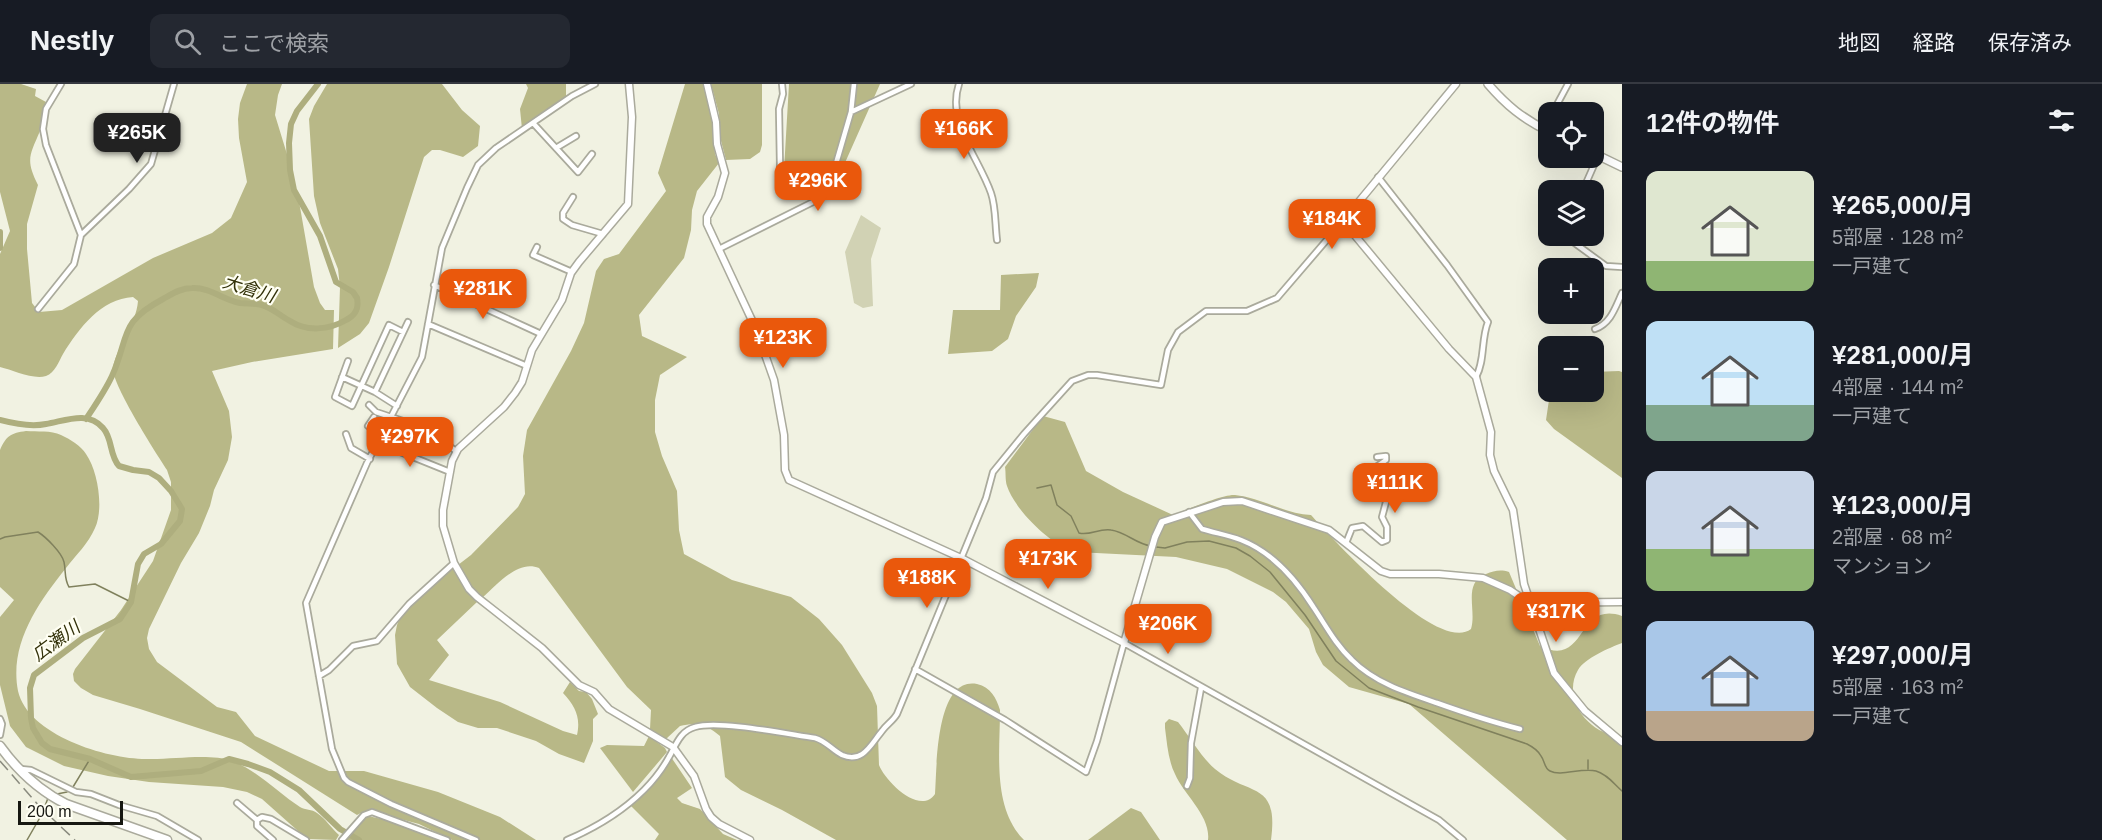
<!DOCTYPE html>
<html lang="ja">
<meta charset="utf-8">
<style>
body{margin:0;font-family:Arial,"Noto Sans JP",sans-serif;background:#242831;color:#f1f3f6;height:100vh;display:flex;flex-direction:column;font-size:22px;white-space:nowrap}
*{box-sizing:border-box;margin:0}
p{font-size:20px;color:#9ea1a6}
.icon{flex:none;width:33px;height:33px;fill:none;stroke:currentColor;stroke-width:2;stroke-linecap:round;stroke-linejoin:round}
.map{position:relative;flex:1;overflow:hidden}
.side{display:flex;flex-direction:column;background:#171b24;width:480px}
.side>*{flex:none}
.fabs{position:absolute;left:1538px;top:18px;display:grid;gap:12px}
.fabs a{display:grid;place-items:center;width:66px;height:66px;border-radius:12px;background:#171b24;box-shadow:0 6px 24px #0002;font-size:30px}
.scale{position:absolute;left:18px;bottom:15px;width:105px;box-sizing:border-box;padding-left:6px;border:3px solid #161711;border-top:0;font-size:16px;line-height:21px;white-space:nowrap;color:#161711;-webkit-text-stroke:4px #fffff3;paint-order:stroke}
.price{position:absolute;translate:-50% -51px;padding:0 14px;border-radius:12px;background:#ea580c;color:#fff;font-size:20px;line-height:39px;filter:drop-shadow(0 2px 3px #0008)}
.price::after{content:'';position:absolute;left:50%;top:36px;width:18px;height:14px;margin-left:-9px;background:inherit;clip-path:polygon(0 0,100% 0,50% 100%)}
.price.active{background:#222;color:#fff}
ul{padding:0;list-style:none}
li{display:flex;align-items:center;gap:18px;height:150px;padding:0 24px}
li span{display:grid;place-items:center;flex:none;width:168px;height:120px;border-radius:12px;color:#555}
li>.icon{margin-inline-start:auto}
span .icon{width:72px;height:72px;fill:#fffc;stroke-width:1}
li b{font-size:26px}
h2{display:flex;justify-content:space-between;align-items:center;height:72px;padding:0 24px;font-size:26px}
header{display:flex;align-items:center;gap:36px;box-sizing:border-box;height:84px;padding:0 30px;background:#171b24;border-bottom:2px solid #363941}
header strong{font-size:28px}
nav{display:flex;gap:33px;margin-inline-start:auto;font-size:21px}
.search{width:420px;height:54px;background:#242831;display:flex;align-items:center;gap:15px;box-sizing:border-box;padding:0 21px;border-radius:12px;color:#9ea1a6;font-size:22px}
main{display:flex;flex:1;min-height:0}
.map>svg:first-child{display:block}
.green{fill:#d1d2b4}
.forest{fill:#b8b887}
.lines{fill:none;stroke-linecap:round;stroke-linejoin:round}
.stream{stroke:#80815d;stroke-width:1.5}
.river{stroke:#aeae7e;stroke-width:6}
.street-casing{stroke:#aaaa9c;stroke-width:8}
.secondary-casing{stroke:#aaaa9c;stroke-width:9}
.primary-casing{stroke:#aaaa9c;stroke-width:10}
.highway-casing{stroke:#aaaa9c;stroke-width:11}
.street{stroke:#fff;stroke-width:4.5}
.secondary{stroke:#fff;stroke-width:6}
.primary{stroke:#fff;stroke-width:7}
.highway{stroke:#fff;stroke-width:8}
.rail{stroke:#8a8b7f;stroke-width:1.5;stroke-dasharray:12 6;stroke-linecap:butt}
.labels{text-anchor:middle;dominant-baseline:central;stroke-width:4.5;stroke-linejoin:round;paint-order:stroke}
.water-label{font-size:18px;font-style:italic;fill:#33320a;stroke:#fffff3}
</style>
<header>
<strong>Nestly</strong>
<div class="search"><svg class="icon" aria-label="search" viewBox="0 0 24 24"><circle cx="10" cy="10" r="6"/><path d="M15 15l6 6"/></svg>ここで検索</div>
<nav><a>地図</a><a>経路</a><a>保存済み</a></nav>
</header>
<main>
<div class="map">
<svg width="1622" height="756" viewBox="0 0 1622 756">
<rect width="100%" height="100%" fill="#f1f2e2"/>
<path class="green" d="M 861,131 L 881,144 L 871,175 L 873,222 L 863,224 L 854,219 L 845,168 Z"/>
<path class="forest" d="M 0,0 L 21,0 L 36,5 L 35,12 L 46,18 C 44,27 44,38 40,47 C 30,71 25,75 38,101 L 27,140 L 27,165 L 32,219 L 39,228 L 62,226 L 153,174 L 212,149 L 231,134 L 247,98 L 239,54 L 238,35 L 240,19 L 247,0 L 282,0 L 278,11 L 275,31 L 290,80 L 300,123 L 314,203 L 320,219 L 325,226 L 334,226 L 333,265 L 252,278 L 212,287 L 229,327 L 232,353 L 228,376 L 214,406 L 210,422 L 199,449 L 181,479 L 149,545 L 147,554 L 149,565 L 157,578 L 217,623 L 236,628 L 255,652 L 329,687 L 364,687 L 438,708 L 500,733 L 536,756 L 452,756 L 419,740 L 374,728 L 365,727 L 357,731 L 241,658 L 140,625 L 93,611 L 81,604 L 74,597 L 73,590 L 75,585 L 121,526 L 153,477 L 171,426 L 171,398 L 167,386 C 156,369 110,298 113,283 C 118,260 136,241 138,217 L 133,213 C 101,215 79,244 63,270 C 59,277 55,289 46,292 C 33,296 13,286 0,283 L 0,170 L 10,147 L 0,108 Z
M 327,0 L 442,0 L 462,26 L 480,42 L 478,62 L 463,73 L 440,66 L 432,66 L 424,73 L 389,183 L 369,239 L 360,250 L 338,264 L 340,203 L 338,185 L 320,139 L 314,112 L 309,35 L 314,22 Z
M 526,0 L 566,0 L 566,13 L 522,45 L 520,25 L 528,4 Z
M 685,0 L 706,0 L 713,35 L 715,70 L 719,79 L 697,107 L 692,126 L 691,146 L 684,174 L 639,231 L 642,252 L 687,273 L 660,291 L 655,316 L 655,348 L 662,372 L 677,407 L 679,446 L 684,470 L 732,496 L 791,513 L 819,535 L 842,561 L 872,609 L 877,622 L 879,681 C 885,697 920,732 935,710 C 937,685 935,592 977,600 C 991,603 996,614 1000,626 C 1000,668 992,724 1024,756 L 836,756 L 782,726 L 741,706 L 725,693 L 720,652 C 707,641 697,638 680,642 L 666,655 L 650,645 L 651,626 L 627,603 L 539,484 C 518,475 497,501 482,514 L 467,501 L 458,481 L 471,471 L 518,423 L 525,410 L 523,372 L 527,346 L 571,267 L 584,239 L 596,187 L 604,175 L 619,170 L 666,107 L 658,89 Z
M 711,0 L 762,0 L 762,61 L 760,68 L 750,75 L 726,76 L 720,53 L 719,30 Z
M 789,0 L 880,0 L 832,108 L 803,109 L 783,103 Z
M 1039,189 L 1036,203 L 1016,232 L 1008,255 L 992,267 L 948,270 L 953,226 L 1000,226 L 1001,191 Z
M 1619,287 L 1622,288 L 1622,394 L 1554,345 L 1546,336 L 1549,316 L 1554,308 L 1593,308 L 1593,288 Z
M 1043,332 L 1065,338 L 1086,387 L 1123,408 L 1173,431 C 1186,426 1223,410 1235,411 C 1262,414 1285,430 1311,431 C 1333,455 1438,571 1471,545 C 1477,526 1462,499 1486,490 C 1494,487 1500,485 1509,488 L 1540,562 C 1587,585 1576,516 1622,532 L 1622,559 C 1609,564 1585,574 1578,586 C 1561,615 1590,652 1622,652 L 1622,756 L 1567,756 L 1409,620 L 1349,603 L 1323,581 L 1316,568 L 1309,545 L 1286,518 L 1273,508 L 1227,485 L 1176,473 L 1076,468 C 1051,462 1015,426 1007,402 C 1005,396 1006,389 1005,383 Z
M 26,347 C 37,348 51,346 61,351 C 70,355 81,362 86,370 C 98,387 104,425 95,444 C 88,460 76,471 66,484 C 38,519 9,560 18,607 C 28,651 106,675 146,675 C 172,676 209,669 232,677 C 257,686 278,709 300,723 C 305,726 312,725 317,729 C 325,734 332,745 339,751 L 336,756 L 307,755 L 262,715 L 247,708 L 223,703 L 149,698 L 108,692 L 64,682 L 26,663 L 10,642 L 0,601 L 0,533 L 14,516 L 0,503 L 0,366 C 6,352 11,349 26,347 Z
M 454,484 L 464,504 L 477,518 L 437,556 L 449,571 L 429,596 L 500,618 L 563,647 L 577,651 C 581,633 575,622 563,609 L 570,598 L 579,607 L 586,608 L 592,615 L 598,630 L 593,635 L 593,657 L 584,679 L 559,670 L 536,657 L 497,644 L 478,644 L 458,638 L 437,624 L 410,603 L 397,580 L 395,551 L 397,541 L 401,531 L 415,515 Z
M 1169,635 L 1178,638 C 1190,653 1201,673 1215,685 C 1249,713 1279,696 1271,756 L 1208,756 C 1211,732 1184,711 1175,690 C 1168,676 1167,659 1165,644 L 1165,639 Z
M 649,652 L 665,664 L 667,668 L 633,708 L 600,664 L 607,661 L 644,662 Z
M 671,673 L 692,704 L 677,714 L 682,719 L 700,725 L 723,750 L 737,756 L 655,756 L 659,750 L 628,719 L 640,709 Z
M 1131,724 L 1141,728 L 1160,756 L 1088,756 Z
M 363,731 L 410,741 L 444,756 L 340,756 L 357,734 Z"/>
<g class="lines">
<path class="stream" d="M 1037,404 L 1051,401 L 1057,421 L 1071,432 L 1079,449 C 1090,452 1099,444 1111,446 C 1126,448 1136,460 1151,462
M 0,455 L 5,453 L 38,448 C 46,453 62,469 64,478 C 66,487 64,495 69,503 L 95,500 L 131,518
M 1156,463 L 1165,464 L 1187,458 L 1209,457 L 1236,464 L 1250,472 L 1270,488 L 1305,531 L 1336,577 L 1369,604 L 1418,623 L 1527,660 C 1533,663 1538,666 1541,672 C 1545,677 1544,684 1550,687 C 1561,693 1582,683 1596,687 C 1607,690 1614,700 1622,707
M 1588,676 L 1588,685
M 73,703 L 90,675
M 57,710 L 67,708
M 27,756 L 42,730 L 48,714"/>
<path class="river" d="M 0,148 L 0,164
M 86,335 C 96,320 105,307 112,292 C 130,252 118,239 163,215 C 172,210 181,204 192,204 C 210,203 223,216 240,219 C 247,220 255,219 262,221 C 273,224 280,232 290,237 C 307,248 329,246 346,236 C 356,231 359,224 357,214 L 353,208 L 336,198 L 320,152 L 294,106 L 290,86 L 289,59 L 291,40 L 297,27 L 318,0
M 0,336 C 15,340 31,343 46,340 C 65,337 88,326 103,344 C 113,355 109,371 119,382 L 133,386 L 149,388 L 159,394 L 171,407 L 179,420 L 182,425 L 180,437 L 161,460 L 144,470 L 138,480 L 131,518 L 120,535 L 83,554 L 34,591 L 30,604 L 31,634 L 33,644 L 42,659 L 50,665 L 90,675 L 131,693 L 201,687 L 229,675 L 248,680 L 270,688 L 299,706 L 340,745 L 359,756"/>
<defs>
<path id="street" d="M 959,0 C 946,38 979,74 991,109 C 996,123 995,141 997,156
M 851,28 L 911,0
M 1553,28 L 1568,0
M 533,39 L 578,88 L 592,70
M 556,64 L 576,52
M 780,82 L 779,25 L 783,10 L 782,0
M 1378,93 L 1447,181 L 1488,238 C 1481,255 1485,277 1476,293
M 1583,106 L 1598,72
M 573,113 L 563,129 L 563,135 L 572,141 L 603,150
M 81,151 L 129,105 L 151,80 L 174,0
M 1565,152 L 1606,182 L 1622,183
M 537,163 L 533,171 L 572,188
M 719,165 L 821,114 L 835,83 L 851,28 L 854,0
M 434,201 L 541,250
M 38,225 L 74,180 L 81,151 L 46,61 L 43,45 L 46,25 L 61,0
M 428,240 L 527,282
M 1595,245 C 1611,239 1615,224 1622,209
M 348,277 L 335,313 L 352,322 L 389,241 L 403,248
M 342,293 L 375,308 L 397,322
M 375,308 L 408,238
M 369,321 L 376,328 L 424,344 L 456,367
M 374,333 L 368,342 L 382,350
M 346,350 L 351,364 L 370,375
M 378,359 L 450,388
M 1189,428 L 1202,445 C 1215,449 1228,451 1241,456 C 1272,468 1297,497 1314,524 C 1326,542 1336,561 1352,576 C 1375,599 1407,609 1437,619 C 1465,629 1492,638 1520,645
M 1346,459 L 1352,444 L 1363,442 L 1382,458 L 1387,456 L 1387,443 L 1382,433 L 1386,418 L 1384,414 L 1368,406 L 1370,402 L 1385,398 L 1382,394 L 1369,393 L 1366,390 L 1386,376 L 1386,372 L 1377,373
M 915,585 L 1005,636 L 1086,688 L 1097,657 L 1124,559 L 1439,736 L 1463,756
M 319,592 L 329,586 L 353,562 L 377,557 L 409,520 L 454,479
M 0,635 L 2,640 L 0,651
M 21,685 L 31,686 L 76,708 L 91,710 L 119,721 L 157,732 L 198,756
M 1187,702 L 1190,694 L 1191,659 L 1201,604
M 237,719 L 257,736 L 257,742 L 273,756
M 257,736 L 262,733 L 271,735 L 306,756
M 342,756 L 364,731 L 372,728 L 447,756
M 476,756 L 391,720 L 348,698 L 344,694 L 332,665 L 306,519 L 367,379 L 422,273 L 442,164 L 467,104 L 478,81 L 496,64 L 572,12 L 595,0
M 567,756 C 595,744 622,728 644,706 C 653,697 663,684 669,673 C 676,661 680,647 695,643 C 719,636 787,650 815,654 C 826,657 832,666 842,671 C 863,680 871,660 882,647 C 887,640 893,637 897,630 L 986,414 L 993,388 L 1024,350 L 1072,297 L 1088,291 L 1097,291 L 1161,301 L 1168,266 L 1178,248 L 1206,227 L 1247,227 L 1277,214 L 1343,137"/>
<path id="secondary" d="M 629,0 L 632,33 L 628,120 L 579,178 L 571,189 L 562,216 L 532,266 L 522,298 L 515,309 L 504,323 L 458,365 L 452,377 L 443,426 L 443,442 L 454,479 L 469,505 L 477,513 L 542,564 L 579,601 L 594,608 L 609,625 L 673,663 L 694,692 L 706,725 L 711,733 L 719,740 L 750,756
M 707,0 L 716,38 L 717,60 L 725,89 L 718,113 L 707,133 L 707,140 L 756,245 L 774,296 L 784,351 L 785,386 L 789,396 L 961,474 L 1124,559 L 1155,453 L 1162,438 L 1223,418 L 1242,417 L 1329,446 L 1381,487 L 1390,490 L 1439,490 L 1483,494 L 1510,506 L 1529,519 L 1622,518
M 1456,0 L 1343,137 L 1449,265 L 1476,293 L 1491,348 L 1490,371 L 1494,387 L 1513,426 L 1524,500 L 1554,589 L 1585,627 L 1622,658"/>
<path id="primary" d="M 1488,0 C 1506,21 1523,35 1548,47
M 1593,69 L 1622,83"/>
<path id="highway" d="M 0,662 C 18,687 38,706 66,720 L 167,756"/>
</defs>
<use href="#street" class="street-casing"/>
<use href="#secondary" class="secondary-casing"/>
<use href="#primary" class="primary-casing"/>
<use href="#highway" class="highway-casing"/>
<use href="#street" class="street"/>
<use href="#secondary" class="secondary"/>
<use href="#primary" class="primary"/>
<use href="#highway" class="highway"/>
<path class="rail" d="M 0,677 L 40,723 L 75,756"/>
</g>
<g class="labels">
<g class="water-label">
<text transform="translate(249 205) rotate(17)">大倉川</text>
<text transform="translate(56 557) rotate(-36)">広瀬川</text>
</g>
</g>
</svg>
<div class="fabs">
<a><svg class="icon" aria-label="locate" viewBox="0 0 24 24"><circle cx="12" cy="12" r="6"/><path d="M12 2v4M12 18v4M2 12h4M18 12h4"/></svg></a>
<a><svg class="icon" aria-label="layers" viewBox="0 0 24 24"><path d="M12 4l9 5-9 5-9-5zM3 14l9 5 9-5"/></svg></a>
<a>+</a>
<a>−</a>
</div>
<div class="scale">200 m</div>
<b class="price" style="left:964px;top:76px">¥166K</b>
<b class="price active" style="left:137px;top:80px">¥265K</b>
<b class="price" style="left:818px;top:128px">¥296K</b>
<b class="price" style="left:1332px;top:166px">¥184K</b>
<b class="price" style="left:483px;top:236px">¥281K</b>
<b class="price" style="left:783px;top:285px">¥123K</b>
<b class="price" style="left:410px;top:384px">¥297K</b>
<b class="price" style="left:1395px;top:430px">¥111K</b>
<b class="price" style="left:1048px;top:506px">¥173K</b>
<b class="price" style="left:927px;top:525px">¥188K</b>
<b class="price" style="left:1556px;top:559px">¥317K</b>
<b class="price" style="left:1168px;top:571px">¥206K</b>
</div>
<section class="side">
<h2>12件の物件<svg class="icon" aria-label="filters" viewBox="0 0 24 24"><path d="M4 7h16M4 17h16"/><circle cx="9" cy="7" r="2"/><circle cx="15" cy="17" r="2"/></svg></h2>
<ul>
<li><span style="background:linear-gradient(#dfe7d0 75%,#8fb573 0)"><svg class="icon" aria-label="home" viewBox="0 0 24 24"><path d="M3 11l9-7 9 7M6 9v11h12V9"/></svg></span><div><b>¥265,000/月</b><p>5部屋 · 128 m²</p><p>一戸建て</p></div></li>
<li><span style="background:linear-gradient(#bfe0f5 70%,#7fa58c 0)"><svg class="icon" aria-label="home" viewBox="0 0 24 24"><path d="M3 11l9-7 9 7M6 9v11h12V9"/></svg></span><div><b>¥281,000/月</b><p>4部屋 · 144 m²</p><p>一戸建て</p></div></li>
<li><span style="background:linear-gradient(#c9d6e8 65%,#8fb573 0)"><svg class="icon" aria-label="home" viewBox="0 0 24 24"><path d="M3 11l9-7 9 7M6 9v11h12V9"/></svg></span><div><b>¥123,000/月</b><p>2部屋 · 68 m²</p><p>マンション</p></div></li>
<li><span style="background:linear-gradient(#a9c7e8 75%,#b9a48a 0)"><svg class="icon" aria-label="home" viewBox="0 0 24 24"><path d="M3 11l9-7 9 7M6 9v11h12V9"/></svg></span><div><b>¥297,000/月</b><p>5部屋 · 163 m²</p><p>一戸建て</p></div></li>
</ul>
</section>
</main>
